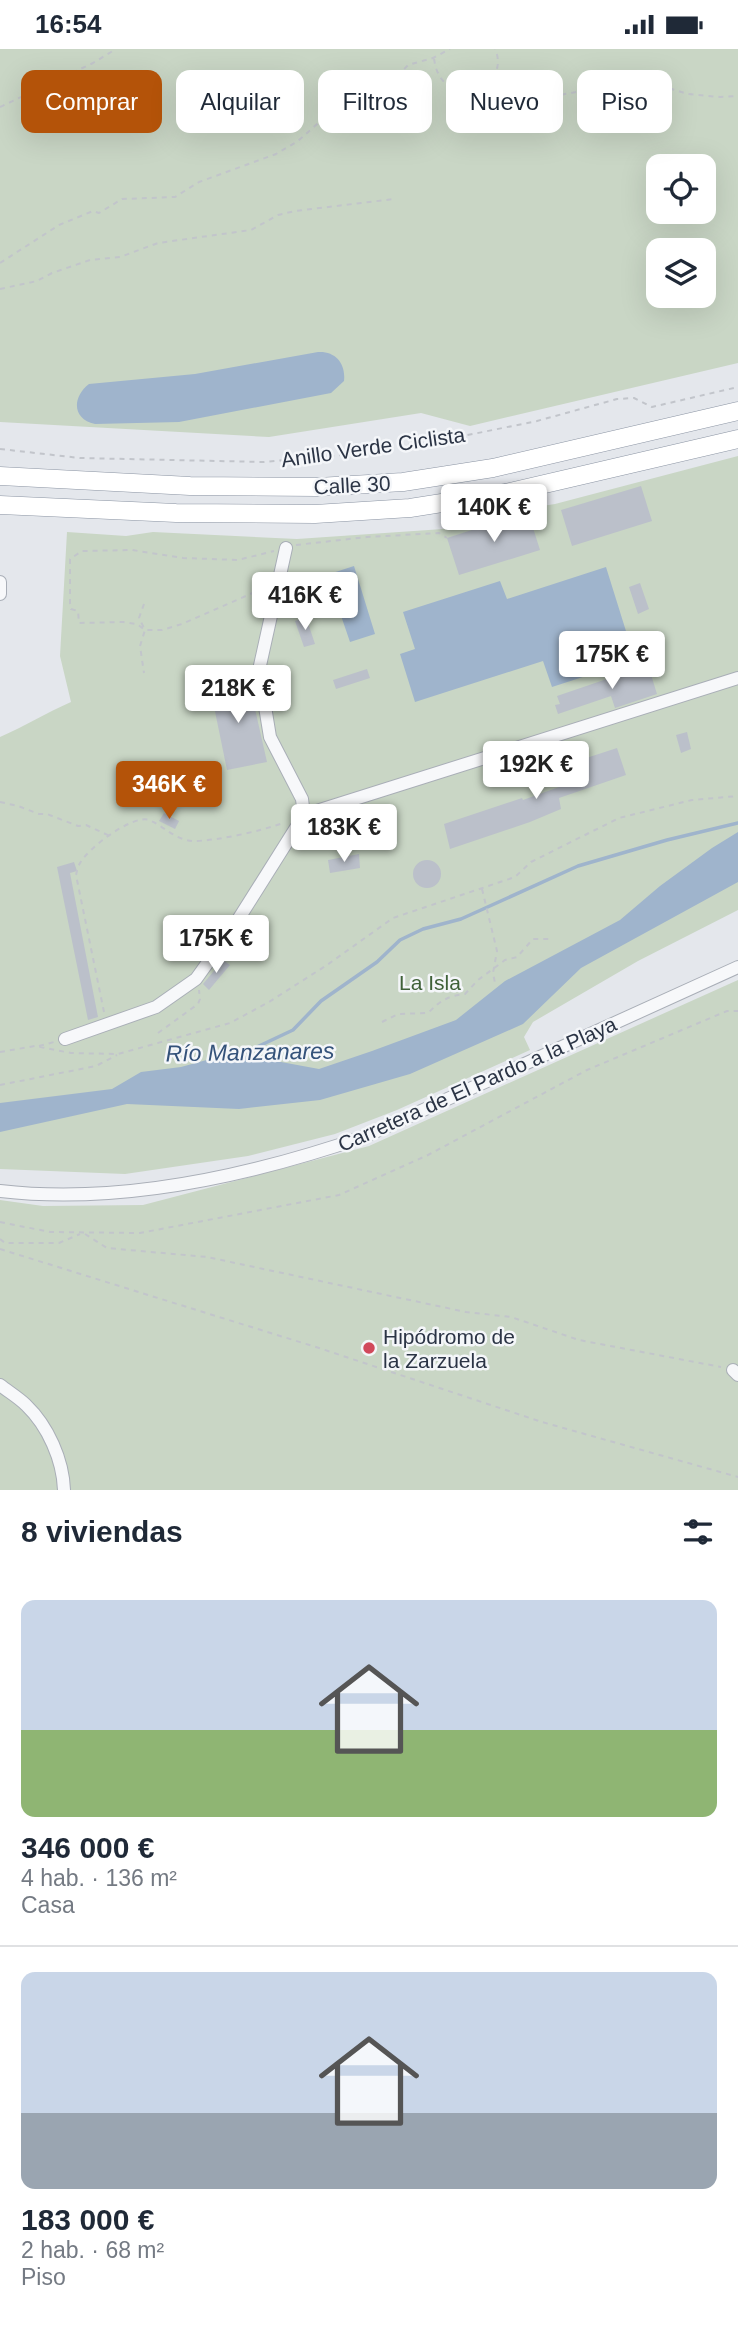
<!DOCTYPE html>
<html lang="es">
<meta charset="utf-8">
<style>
body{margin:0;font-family:Arial,sans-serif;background:#f2f2f3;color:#1f2937;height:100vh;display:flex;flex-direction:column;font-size:26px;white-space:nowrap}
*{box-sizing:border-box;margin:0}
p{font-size:23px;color:#747a83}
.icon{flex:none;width:38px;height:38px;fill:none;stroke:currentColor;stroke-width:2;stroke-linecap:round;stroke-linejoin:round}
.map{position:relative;height:1441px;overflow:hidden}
.details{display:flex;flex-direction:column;background:#fff;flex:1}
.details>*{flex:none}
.banner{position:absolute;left:21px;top:21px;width:696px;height:63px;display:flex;gap:14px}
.controls{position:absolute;left:646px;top:105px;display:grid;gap:14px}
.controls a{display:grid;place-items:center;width:70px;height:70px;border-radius:14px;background:#fff;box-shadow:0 7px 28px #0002;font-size:35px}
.price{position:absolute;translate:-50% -60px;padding:0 16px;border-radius:7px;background:#fff;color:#222;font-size:23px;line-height:46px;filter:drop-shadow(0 2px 4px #0008)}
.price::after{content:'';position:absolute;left:50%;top:42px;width:21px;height:16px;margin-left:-10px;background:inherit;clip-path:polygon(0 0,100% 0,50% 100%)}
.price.on{background:#b45309;color:#fff}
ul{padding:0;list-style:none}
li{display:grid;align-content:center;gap:14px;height:371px;padding:0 21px}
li+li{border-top:2px solid #e0e1e3}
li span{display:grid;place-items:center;height:217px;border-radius:14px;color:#555}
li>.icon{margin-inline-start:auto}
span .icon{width:126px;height:126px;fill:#fffc;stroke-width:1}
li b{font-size:30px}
h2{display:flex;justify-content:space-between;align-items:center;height:84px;padding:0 21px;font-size:30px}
.chip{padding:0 24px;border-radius:14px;background:#fff;box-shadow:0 7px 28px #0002;font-size:24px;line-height:63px}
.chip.on{background:#b45309;color:#fff}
.status{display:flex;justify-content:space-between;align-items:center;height:49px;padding:0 35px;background:#fff;direction:ltr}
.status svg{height:19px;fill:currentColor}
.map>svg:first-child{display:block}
.green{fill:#c9d6c5;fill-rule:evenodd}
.water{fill:#9fb4cc}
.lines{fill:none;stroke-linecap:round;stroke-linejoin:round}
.stream{stroke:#9fb4cc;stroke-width:3.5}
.building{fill:#bbc0ca}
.minor-casing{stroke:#a9aeb7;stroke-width:14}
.highway-casing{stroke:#8b94a3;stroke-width:19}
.path{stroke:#c2c5cb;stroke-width:2;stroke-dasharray:5 5;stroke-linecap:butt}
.minor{stroke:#f7f8fa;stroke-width:12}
.highway{stroke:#fff;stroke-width:18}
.poi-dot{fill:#d1495b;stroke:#f4f6f9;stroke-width:2.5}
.labels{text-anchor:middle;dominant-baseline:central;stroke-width:5;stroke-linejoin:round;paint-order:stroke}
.street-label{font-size:21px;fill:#2b3445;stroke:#f4f6f9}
.park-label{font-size:21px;fill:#3f6138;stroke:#f4f6f9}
.poi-label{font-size:21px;fill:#2b3445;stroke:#f4f6f9;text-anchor:start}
.water-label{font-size:23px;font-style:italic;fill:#34527a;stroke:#f4f6f9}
</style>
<div class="status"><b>16:54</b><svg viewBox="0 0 49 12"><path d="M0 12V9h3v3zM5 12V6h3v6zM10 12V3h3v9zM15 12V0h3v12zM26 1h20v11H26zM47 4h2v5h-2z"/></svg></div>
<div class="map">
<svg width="738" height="1441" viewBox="0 0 738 1441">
<rect width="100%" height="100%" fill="#e4e7ec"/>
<path class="green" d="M 0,0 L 738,0 L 738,314 L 470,377 L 421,364 L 269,388 L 0,373 ZM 658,117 L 704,117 L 704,163 L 658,163 ZM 658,201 L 704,201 L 704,247 L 658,247 Z
M 738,407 L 738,861 L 638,912 L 533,973 L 524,988 L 530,1001 L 397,1061 L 335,1085 L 248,1107 L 125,1125 L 0,1120 L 0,688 C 25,677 46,664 71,653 L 60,607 L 67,483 L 126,487 L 153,483 L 297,490 L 443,480 L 499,469 L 529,459 L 555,455 Z
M 738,931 L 738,1441 L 0,1441 L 0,1151 L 43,1157 L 143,1156 L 369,1097 Z"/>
<path class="water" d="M 318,303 C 336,302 346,315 344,332 L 331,344 L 179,373 L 95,375 C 72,370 72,348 89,335 L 195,325 Z
M 354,517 L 375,585 L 350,593 L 336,552 L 319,556 L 311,531 Z
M 606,518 L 635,611 L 552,638 L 543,612 L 415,653 L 400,605 L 415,600 L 403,563 L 500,532 L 507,550 Z
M 738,783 L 738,833 L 581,919 L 523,975 L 410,1025 L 320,1051 L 239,1060 L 127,1055 L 0,1083 L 0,1054 L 112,1040 L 141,1023 L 181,1018 L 232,1004 L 319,1020 L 372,1002 L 456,971 L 505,932 L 620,871 L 660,837 L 712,799 Z"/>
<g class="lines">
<path class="stream" d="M 242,1005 L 293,981 L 321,952 L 377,913 L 400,891 L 423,880 L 461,870 L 578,817 L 667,791 L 738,774"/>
</g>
<path class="building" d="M 641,437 L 652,472 L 572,497 L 561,461 Z
M 528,463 L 540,501 L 459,526 L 447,489 Z
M 640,534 L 649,560 L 638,565 L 629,538 Z
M 306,568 L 315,595 L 304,598 L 295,572 Z
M 648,616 L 657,645 L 615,659 L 611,647 L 558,665 L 555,656 L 560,655 L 557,647 Z
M 367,620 L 370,629 L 336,640 L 333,631 Z
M 248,629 L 267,713 L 227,721 L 210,638 Z
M 687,683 L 691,700 L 681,704 L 676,686 Z
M 617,699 L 626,726 L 559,749 L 561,760 L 530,773 L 450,800 L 444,775 L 522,749 L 523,751 L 570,734 L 565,716 Z
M 164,764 L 179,772 L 175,780 L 159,772 Z
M 359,805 L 360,819 L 330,824 L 328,811 Z
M413 825a14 14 0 1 1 28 0a14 14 0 1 1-28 0Z
M 74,813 L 77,822 L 70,824 L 98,968 L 88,971 L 57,818 Z
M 223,911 L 230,916 L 209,941 L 203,935 Z"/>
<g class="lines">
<defs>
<path id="minor" d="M 286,499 L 259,621 L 270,688 L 302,750 L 304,766 L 738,629
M 0,533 L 0,545
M 65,990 L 156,958 L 196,930 L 236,874 L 304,766
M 0,1142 C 120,1156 253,1126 366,1087 L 738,918
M 733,1321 L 738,1326
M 0,1336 C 9,1343 19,1349 26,1356 C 48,1377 63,1411 64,1441"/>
<path id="highway" d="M 0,427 L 190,437 L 318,438 L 403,433 L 493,419 L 738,362
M 0,456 L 176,464 L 315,465 L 410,459 L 506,444 L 738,390"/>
</defs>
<use href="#minor" class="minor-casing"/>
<use href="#highway" class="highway-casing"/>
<path class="path" d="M 434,10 C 435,15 436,21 439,26 C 457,59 511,35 495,0
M 458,43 L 473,55 L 498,46 L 512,45 L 537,50 L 588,41 L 623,41 L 641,35 L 659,36 L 688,45 L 720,48 L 738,47
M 0,58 L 93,14 L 116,0
M 0,214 L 59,176 L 93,162 L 99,164 L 122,150 L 175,148 L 199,133 L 276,105 L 298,92 L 325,68 L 342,38 L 360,28 L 380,23 L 396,29 L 408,16 L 433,9 L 450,0
M 0,240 L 37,232 L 52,224 L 90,211 L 120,208 L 158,194 L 251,181 L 278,166 L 295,162 L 394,150
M 0,400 L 80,409 L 264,413 L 352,405 L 473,385 L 537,372 L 617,350 L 634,349 L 652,358 L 738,338
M 296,496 L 367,488 L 439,484 L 447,489
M 264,539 L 182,575 L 162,581 L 145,581 L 137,575 L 123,573 L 79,574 L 78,562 L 71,560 L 70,554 L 70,510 L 82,502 L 132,501 L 183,509 L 238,511 L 274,502
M 144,555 L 139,569 L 145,581 L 140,597 L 144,624
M 0,753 L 18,757 L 39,765 L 47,765 L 78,777 L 86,776 L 110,787
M 482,840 L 497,902 L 493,924 L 495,934
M 104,963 L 76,826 C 77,823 77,819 79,816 C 86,800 133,765 149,771 C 164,777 175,791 193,792 C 217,792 261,782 283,774
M 382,973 L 398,965 L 428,964 C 440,952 447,947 465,945 L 478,931 L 505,911 L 517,908 L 533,890 L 552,890
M 158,984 L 198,955 L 200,950 L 199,941
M 39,997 L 54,993
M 0,1003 L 35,997 L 71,1004 L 118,1005 L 230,974 L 269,953 L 327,916 L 393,869 L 515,828 L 531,813 L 619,769 L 692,751 L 738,747
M 0,1036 L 96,1017 L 117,1006
M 0,1173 L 50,1183 L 140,1184 L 339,1146 L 428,1106 L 587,1021 L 727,962 L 738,962
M 85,1185 L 107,1199 L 207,1208 L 466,1263 L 511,1268 L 579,1291 L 721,1318
M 0,1190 L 5,1194 L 59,1194 L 80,1185
M 0,1200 L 319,1299 L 542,1373 L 738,1428"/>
<use href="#minor" class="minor"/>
<use href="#highway" class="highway"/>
</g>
<circle class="poi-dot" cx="369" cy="1299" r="7"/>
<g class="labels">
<g class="street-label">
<text transform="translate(373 398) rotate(-8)">Anillo Verde Ciclista</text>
<text transform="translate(352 436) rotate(-3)">Calle 30</text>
<text transform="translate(477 1035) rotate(-24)">Carretera de El Pardo a la Playa</text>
</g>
<g class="park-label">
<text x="430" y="933">La Isla</text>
</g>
<g class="poi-label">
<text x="383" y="1287">Hipódromo de<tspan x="383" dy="24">la Zarzuela</tspan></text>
</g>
<g class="water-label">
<text transform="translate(250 1003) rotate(-1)">Río Manzanares</text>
</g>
</g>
</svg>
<div class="controls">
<a><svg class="icon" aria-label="locate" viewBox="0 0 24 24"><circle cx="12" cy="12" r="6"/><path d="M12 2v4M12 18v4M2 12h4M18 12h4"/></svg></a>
<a><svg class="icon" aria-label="layers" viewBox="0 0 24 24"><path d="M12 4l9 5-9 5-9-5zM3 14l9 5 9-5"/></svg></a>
</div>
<b class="price" style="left:494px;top:495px">140K €</b>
<b class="price" style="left:305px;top:583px">416K €</b>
<b class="price" style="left:612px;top:642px">175K €</b>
<b class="price" style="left:238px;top:676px">218K €</b>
<b class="price" style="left:536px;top:752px">192K €</b>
<b class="price on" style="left:169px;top:772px">346K €</b>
<b class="price" style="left:344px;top:815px">183K €</b>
<b class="price" style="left:216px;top:926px">175K €</b>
<div class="banner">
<a class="chip on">Comprar</a>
<a class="chip">Alquilar</a>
<a class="chip">Filtros</a>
<a class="chip">Nuevo</a>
<a class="chip">Piso</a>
</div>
</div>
<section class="details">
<h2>8 viviendas<svg class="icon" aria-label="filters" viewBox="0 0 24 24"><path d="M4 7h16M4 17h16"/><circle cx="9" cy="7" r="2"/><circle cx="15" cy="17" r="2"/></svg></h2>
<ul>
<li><span style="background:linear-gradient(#c9d6e8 60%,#8fb573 0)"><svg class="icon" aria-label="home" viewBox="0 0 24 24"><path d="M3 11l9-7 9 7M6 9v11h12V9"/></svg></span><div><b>346 000 €</b><p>4 hab. · 136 m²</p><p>Casa</p></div></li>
<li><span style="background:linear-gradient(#c9d6e8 65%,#9aa5b1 0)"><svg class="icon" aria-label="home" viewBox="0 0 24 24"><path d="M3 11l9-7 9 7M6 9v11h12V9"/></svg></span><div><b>183 000 €</b><p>2 hab. · 68 m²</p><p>Piso</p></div></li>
</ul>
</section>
